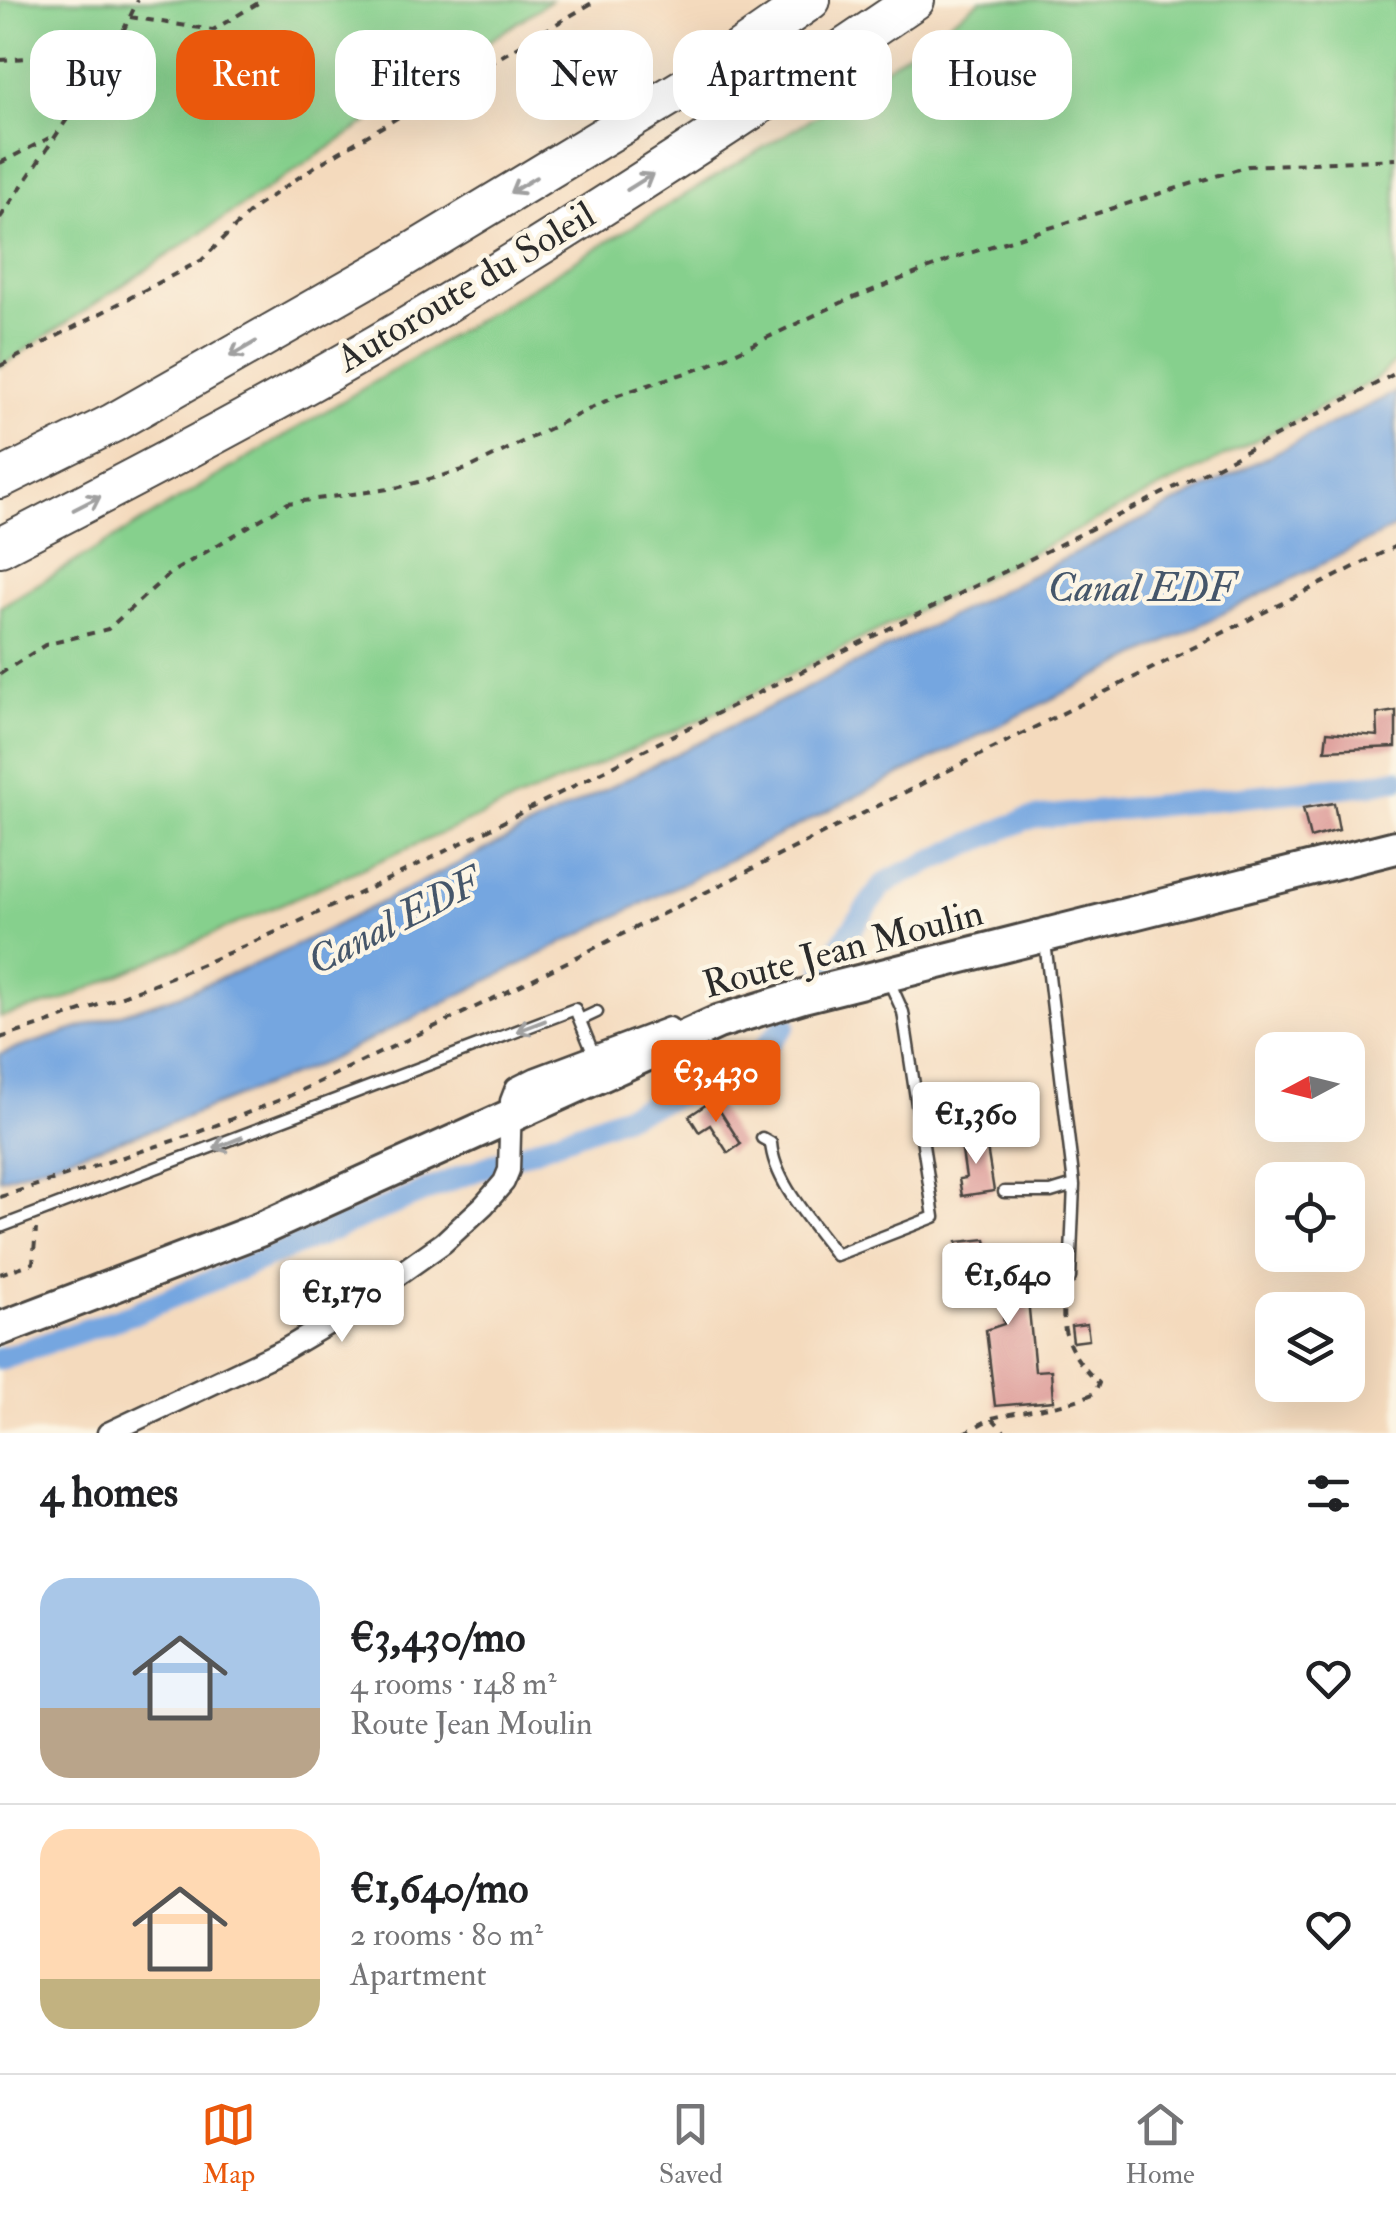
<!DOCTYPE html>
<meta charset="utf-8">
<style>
body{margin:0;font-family:"IM FELL Double Pica",serif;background:#f6f6f6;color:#202124;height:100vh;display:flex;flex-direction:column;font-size:38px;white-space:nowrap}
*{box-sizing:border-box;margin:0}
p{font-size:32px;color:#757577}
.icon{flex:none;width:55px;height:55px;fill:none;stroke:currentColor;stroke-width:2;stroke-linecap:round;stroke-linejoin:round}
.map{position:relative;height:1433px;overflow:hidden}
.details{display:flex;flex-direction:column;background:#fff;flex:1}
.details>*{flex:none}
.guide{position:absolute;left:30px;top:30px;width:1338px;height:90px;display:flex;gap:20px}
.needle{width:65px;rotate:263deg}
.controls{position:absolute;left:1255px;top:1032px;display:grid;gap:20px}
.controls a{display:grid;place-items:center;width:110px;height:110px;border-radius:20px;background:#fff;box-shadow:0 10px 40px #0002;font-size:50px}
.price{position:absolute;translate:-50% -85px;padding:0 22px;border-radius:10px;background:#fff;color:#222;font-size:32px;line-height:65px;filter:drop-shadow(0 2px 5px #0008)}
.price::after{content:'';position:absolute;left:50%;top:60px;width:30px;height:22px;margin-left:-15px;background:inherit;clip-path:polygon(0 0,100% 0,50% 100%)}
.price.active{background:#ea580c;color:#fff}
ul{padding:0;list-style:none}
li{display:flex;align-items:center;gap:30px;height:250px;padding:0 40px}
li+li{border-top:2px solid #e0e0e0}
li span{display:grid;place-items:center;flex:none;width:280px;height:200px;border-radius:30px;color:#555}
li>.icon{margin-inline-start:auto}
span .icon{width:120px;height:120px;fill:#fffc;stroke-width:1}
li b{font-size:42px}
h2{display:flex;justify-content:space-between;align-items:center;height:120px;padding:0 40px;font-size:42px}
.pill{padding:0 35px;border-radius:30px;background:#fff;box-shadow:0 10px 40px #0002;font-size:35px;line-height:90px}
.pill.active{background:#ea580c;color:#fff}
.menu{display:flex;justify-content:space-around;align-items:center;height:140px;border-top:2px solid #e0e0e0;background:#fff;font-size:28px;color:#757577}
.menu a{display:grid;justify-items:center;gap:5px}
.menu .active{color:#ea580c}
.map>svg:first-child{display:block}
.green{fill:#86d08d;stroke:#587e5c;stroke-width:2.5}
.water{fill:#75a6e0;stroke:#506886;stroke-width:2.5}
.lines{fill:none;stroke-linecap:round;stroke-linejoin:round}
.canal{stroke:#75a6e0;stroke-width:22}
.building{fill:#da9391}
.lane-casing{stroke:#494541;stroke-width:15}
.street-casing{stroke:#494541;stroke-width:25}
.primary-casing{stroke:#494541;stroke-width:38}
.highway-casing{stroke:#494541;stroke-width:42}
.path{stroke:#494541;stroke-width:4;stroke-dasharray:8 8;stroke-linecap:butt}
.lane{stroke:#fff;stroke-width:10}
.street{stroke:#fff;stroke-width:20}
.primary{stroke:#fff;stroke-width:32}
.highway{stroke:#fff;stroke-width:38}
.oneway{stroke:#a0a0a0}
.labels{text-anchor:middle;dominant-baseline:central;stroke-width:9;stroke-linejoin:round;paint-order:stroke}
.street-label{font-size:38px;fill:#2b2b2b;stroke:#fcf5e5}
.water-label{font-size:40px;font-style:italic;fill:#45566a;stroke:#fcf5e5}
</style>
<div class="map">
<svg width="1396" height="1433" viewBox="0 0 1396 1433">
<rect width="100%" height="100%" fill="#fcf5e5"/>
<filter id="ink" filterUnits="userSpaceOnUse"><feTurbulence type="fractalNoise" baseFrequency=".01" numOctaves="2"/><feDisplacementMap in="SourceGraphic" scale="20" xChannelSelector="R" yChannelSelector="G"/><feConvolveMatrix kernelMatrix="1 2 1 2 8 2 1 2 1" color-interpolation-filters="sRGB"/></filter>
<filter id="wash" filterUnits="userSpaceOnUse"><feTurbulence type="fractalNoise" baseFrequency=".0048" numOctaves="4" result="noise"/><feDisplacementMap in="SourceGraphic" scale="40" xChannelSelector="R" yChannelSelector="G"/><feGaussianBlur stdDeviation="2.25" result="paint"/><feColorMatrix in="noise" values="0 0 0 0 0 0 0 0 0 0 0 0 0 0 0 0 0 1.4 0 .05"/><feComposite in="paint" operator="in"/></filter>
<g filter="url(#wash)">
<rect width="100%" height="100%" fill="#f4dabd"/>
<path class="green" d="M 0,0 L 551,0 L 0,367 Z
M 981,0 L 1396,0 L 1396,362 L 1373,381 L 706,717 L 61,1001 L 0,1017 L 0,607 L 821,113 Z"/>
<path class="water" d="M 1396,392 L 1396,527 L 325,1062 L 163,1126 L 0,1179 L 0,1054 L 182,994 L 272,957 Z"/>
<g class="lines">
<path class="canal" d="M 824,968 L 882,886 L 894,878 L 1024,820 L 1042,817 L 1371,784 L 1396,779
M 0,1359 L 132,1314 L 454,1179 L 725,1078 L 754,1059 L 785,1025"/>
</g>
<g id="blocks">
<path class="building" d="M 1396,711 L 1396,747 L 1325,750 L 1327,732 L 1378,736 L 1377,714 Z
M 1334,803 L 1339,830 L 1310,838 L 1303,808 Z
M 713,1100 L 741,1144 L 728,1153 L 710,1125 L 699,1132 L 689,1116 Z
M 985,1135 L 994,1191 L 962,1196 L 959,1179 L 966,1178 L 960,1138 Z
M 986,1239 L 989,1262 L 1024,1258 L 1035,1371 L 1051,1370 L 1053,1401 L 995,1406 L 986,1330 L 1004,1324 L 1000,1288 L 972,1290 L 969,1264 L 959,1264 L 957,1242 Z
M 1087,1324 L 1089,1340 L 1073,1342 L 1071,1326 Z"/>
</g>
</g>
<g filter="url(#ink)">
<use href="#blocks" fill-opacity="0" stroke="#494541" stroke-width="2.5"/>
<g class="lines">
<defs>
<path id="lane" d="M 1045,942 L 1074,1185 L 1070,1278
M 580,1020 L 597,1012
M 762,1138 L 771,1143 C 774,1183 813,1223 836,1255 L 934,1217 L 903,1012 L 889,981
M 1004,1192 L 1051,1192 L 1074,1185
M 0,1227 L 575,1009 L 594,1055"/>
<path id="street" d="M 108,1433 L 284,1350 L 333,1321 L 443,1243 L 484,1205 L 504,1182 L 509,1170 L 511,1101 L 516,1088 L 536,1078 L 669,1028"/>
<path id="primary" d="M 0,1329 L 259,1230 L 718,1022 L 803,996 L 1396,847"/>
<path id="highway" d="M 0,479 L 113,423 L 396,262 L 687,86 L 811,0
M 0,547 C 150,470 301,391 445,304 C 605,208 761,105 915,0"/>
</defs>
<use href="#lane" class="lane-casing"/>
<use href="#street" class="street-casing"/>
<use href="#primary" class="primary-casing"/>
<use href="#highway" class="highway-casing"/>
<path class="path" d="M 130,17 L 213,30 L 263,0
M 0,60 L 39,57 L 97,74
M 0,163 L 49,138
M 0,218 L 114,50 L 138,0
M 0,366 L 202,260 L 254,208 L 314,167 L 597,0
M 0,674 L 45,645 L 108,629 L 169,574 L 288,503 L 396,488 L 467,469 L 618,395 L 707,366 L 845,301 L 960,256 L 1248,166 L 1396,159
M 0,1038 C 254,960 484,829 722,711 C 947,599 1174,491 1396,373
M 0,1197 L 191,1135 L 285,1098 L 505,993 L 1396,546
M 0,1274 L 33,1263 L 36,1229
M 992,1418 C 1027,1409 1062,1408 1095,1393 L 1099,1383 C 1071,1357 1057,1331 1066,1292
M 964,1433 L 992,1418 L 1006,1433"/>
<use href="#lane" class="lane"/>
<use href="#street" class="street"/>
<use href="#primary" class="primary"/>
<use href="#highway" class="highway"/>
</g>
<defs><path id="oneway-shaft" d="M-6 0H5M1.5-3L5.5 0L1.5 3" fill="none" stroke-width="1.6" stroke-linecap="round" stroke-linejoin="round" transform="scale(2.5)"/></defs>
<g class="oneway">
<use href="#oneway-shaft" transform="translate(640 182) rotate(-32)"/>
<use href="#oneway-shaft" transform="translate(523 185) rotate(149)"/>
<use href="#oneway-shaft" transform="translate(243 349) rotate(150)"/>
<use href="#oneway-shaft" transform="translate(87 503) rotate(-27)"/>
<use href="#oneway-shaft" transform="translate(531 1026) rotate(159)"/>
<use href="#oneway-shaft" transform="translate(228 1143) rotate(158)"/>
</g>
</g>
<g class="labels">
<g class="street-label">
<text transform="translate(466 287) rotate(-31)">Autoroute du Soleil</text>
<text transform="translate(843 949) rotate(-15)">Route Jean Moulin</text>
</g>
<g class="water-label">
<text x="1141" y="588">Canal EDF</text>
<text transform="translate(394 922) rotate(-27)">Canal EDF</text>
</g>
</g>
</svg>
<div class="controls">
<a><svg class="needle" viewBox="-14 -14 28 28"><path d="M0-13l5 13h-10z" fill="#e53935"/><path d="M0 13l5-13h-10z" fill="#757577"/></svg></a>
<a><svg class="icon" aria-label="locate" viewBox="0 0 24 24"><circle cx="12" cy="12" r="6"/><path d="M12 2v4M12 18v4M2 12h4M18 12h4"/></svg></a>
<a><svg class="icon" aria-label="layers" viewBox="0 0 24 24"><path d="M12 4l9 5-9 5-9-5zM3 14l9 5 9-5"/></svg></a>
</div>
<b class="price active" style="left:716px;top:1125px">€3,430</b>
<b class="price" style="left:976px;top:1167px">€1,360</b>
<b class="price" style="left:1008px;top:1328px">€1,640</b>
<b class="price" style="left:342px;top:1345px">€1,170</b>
<div class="guide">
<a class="pill">Buy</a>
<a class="pill active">Rent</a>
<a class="pill">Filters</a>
<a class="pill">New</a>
<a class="pill">Apartment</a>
<a class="pill">House</a>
</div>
</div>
<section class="details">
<h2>4 homes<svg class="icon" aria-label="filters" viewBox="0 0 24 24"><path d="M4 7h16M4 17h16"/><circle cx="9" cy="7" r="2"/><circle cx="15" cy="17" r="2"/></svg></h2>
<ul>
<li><span style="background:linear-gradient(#a9c7e8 65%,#b9a48a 0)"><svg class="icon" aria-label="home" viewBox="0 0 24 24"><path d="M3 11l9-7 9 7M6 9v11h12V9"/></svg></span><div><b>€3,430/mo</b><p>4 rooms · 148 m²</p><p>Route Jean Moulin</p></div><svg class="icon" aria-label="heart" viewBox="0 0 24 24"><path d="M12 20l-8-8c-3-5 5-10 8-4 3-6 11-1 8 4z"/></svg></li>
<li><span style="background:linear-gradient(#ffd9b3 75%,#c2b280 0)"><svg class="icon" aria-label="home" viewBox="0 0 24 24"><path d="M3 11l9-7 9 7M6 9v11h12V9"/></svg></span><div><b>€1,640/mo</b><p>2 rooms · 80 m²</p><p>Apartment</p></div><svg class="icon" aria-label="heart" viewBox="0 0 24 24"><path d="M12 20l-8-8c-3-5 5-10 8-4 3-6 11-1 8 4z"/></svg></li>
</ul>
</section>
<nav class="menu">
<a class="active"><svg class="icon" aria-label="map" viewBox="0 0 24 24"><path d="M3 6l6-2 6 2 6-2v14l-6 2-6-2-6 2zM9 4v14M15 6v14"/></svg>Map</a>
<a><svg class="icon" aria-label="saved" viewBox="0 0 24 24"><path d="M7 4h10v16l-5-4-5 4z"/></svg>Saved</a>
<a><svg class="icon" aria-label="home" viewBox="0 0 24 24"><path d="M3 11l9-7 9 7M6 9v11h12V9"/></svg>Home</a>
</nav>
